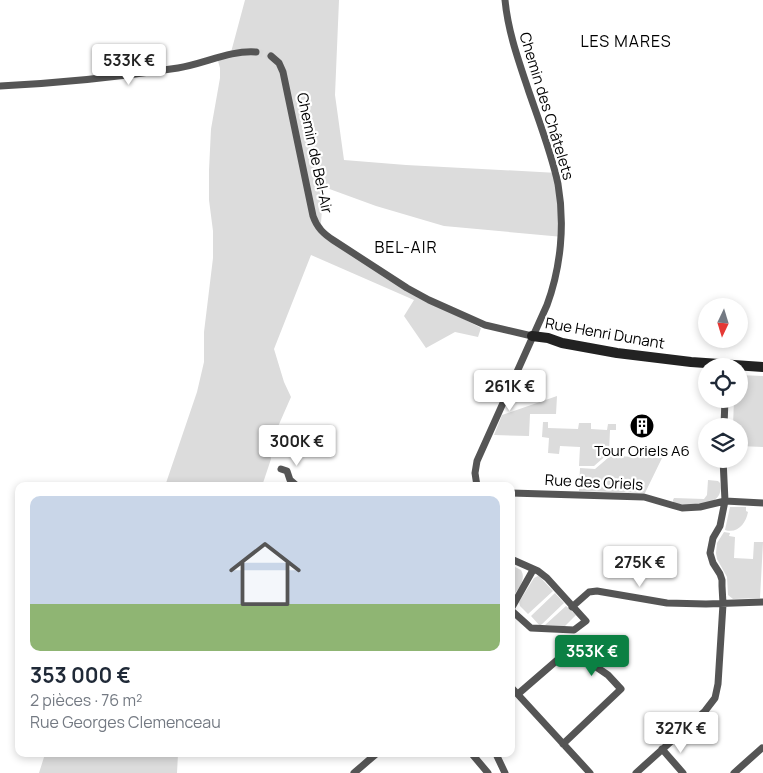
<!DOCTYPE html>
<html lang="fr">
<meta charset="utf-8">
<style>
body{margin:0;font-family:Manrope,sans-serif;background:#f2f2f3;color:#1f2937;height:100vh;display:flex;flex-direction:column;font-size:19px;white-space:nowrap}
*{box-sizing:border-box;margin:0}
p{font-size:16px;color:#747a83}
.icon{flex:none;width:28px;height:28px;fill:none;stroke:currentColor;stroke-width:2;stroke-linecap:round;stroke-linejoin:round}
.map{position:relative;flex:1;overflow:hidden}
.sheet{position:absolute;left:15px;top:482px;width:500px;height:275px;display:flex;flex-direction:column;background:#fff;border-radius:10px;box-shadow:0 2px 8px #0003}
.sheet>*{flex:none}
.needle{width:32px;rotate:184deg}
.fabs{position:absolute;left:698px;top:298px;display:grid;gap:10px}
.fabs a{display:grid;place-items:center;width:50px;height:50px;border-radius:50%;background:#fff;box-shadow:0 2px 8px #0003;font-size:25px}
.price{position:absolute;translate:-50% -42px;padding:0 11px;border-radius:5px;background:#fff;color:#222;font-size:16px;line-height:32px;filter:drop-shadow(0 1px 2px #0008)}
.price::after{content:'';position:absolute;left:50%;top:30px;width:15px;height:11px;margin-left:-8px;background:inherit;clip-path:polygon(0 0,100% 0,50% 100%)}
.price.selected{background:#0b8043;color:#fff}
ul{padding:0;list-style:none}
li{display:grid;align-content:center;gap:10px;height:265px;padding:0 15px}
li span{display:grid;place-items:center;height:155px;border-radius:10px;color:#555}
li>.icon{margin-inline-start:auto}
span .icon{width:90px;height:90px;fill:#fffc;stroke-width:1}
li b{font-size:21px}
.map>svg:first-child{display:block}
.green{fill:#dcdcdc}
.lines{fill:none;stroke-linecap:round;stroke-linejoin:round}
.street-tunnel{stroke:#d9d9d9;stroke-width:7;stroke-dasharray:7 3.5;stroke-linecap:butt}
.street{stroke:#555;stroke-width:7}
.secondary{stroke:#222;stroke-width:10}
.labels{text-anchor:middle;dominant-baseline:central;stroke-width:4.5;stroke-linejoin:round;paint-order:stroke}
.street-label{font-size:15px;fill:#000;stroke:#fff}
.poi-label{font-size:15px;fill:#000;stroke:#fff}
.neighbourhood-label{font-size:16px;letter-spacing:1px;fill:#000;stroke:#fff}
</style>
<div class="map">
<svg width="763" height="773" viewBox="0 0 763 773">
<rect width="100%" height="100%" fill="#fff"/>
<path class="green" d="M 245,0 L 339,0 L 335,95 L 344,160 L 406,165 L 558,173 L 563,237 L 444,226 L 376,206 L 324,187 L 320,234 L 415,294 L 481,328 L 478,337 L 455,332 L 426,348 L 404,316 L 414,300 L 311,255 L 274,349 L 284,382 L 291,397 L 269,447 L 271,459 L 262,486 L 165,486 L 197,392 L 204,362 L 204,332 L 213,258 L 213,231 L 209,200 L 209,170 L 211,129 L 220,78 L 220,68 L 218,61 L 230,56 Z
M 739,375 L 763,376 L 763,447 L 739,446 L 739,426 L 733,426 L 734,399 L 739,399 Z
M 557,396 L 556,414 L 530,414 L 529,436 L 494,435 L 502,415 Z
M 543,422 L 548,422 L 548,428 L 578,429 L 579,423 L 591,423 L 591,429 L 607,430 L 608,424 L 616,424 L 616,430 L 610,430 L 609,453 L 594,466 L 579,466 L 580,447 L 560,446 L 559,454 L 548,453 L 549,438 L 542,437 Z
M 615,452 L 615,456 L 662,458 L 645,493 L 579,491 L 580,468 L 595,469 Z
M 708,480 L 718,481 L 720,483 C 721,487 721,491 719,495 C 713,507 684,506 673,503 L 673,500 L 674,498 L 704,499 L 707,495 Z
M 730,507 L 746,507 L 746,511 L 748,512 C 746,523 738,534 725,530 Z
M 724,532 L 730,533 L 729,536 L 735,537 L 734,558 L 753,559 L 754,542 L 763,542 L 760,598 L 733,599 L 728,595 L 727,577 L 717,559 L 716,553 L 717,543 Z
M 511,565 L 521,570 C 527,580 517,590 511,599 Z
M 538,576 L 540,577 L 553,591 L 528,614 L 520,606 L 519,602 L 534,578 Z
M 555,593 L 564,603 L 540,626 L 531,616 Z
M 566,606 L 576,615 L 565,626 L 545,625 Z
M 45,754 L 178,754 L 177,773 L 39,773 Z"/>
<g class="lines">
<path class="street-tunnel" d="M 256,52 L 271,56"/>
<path class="street" d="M 271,56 L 279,63 L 283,72 L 313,216 C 317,228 324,234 333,240 L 407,288 L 429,300 L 485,325 L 532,336
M 0,86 C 60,83 119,77 178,68 C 204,64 230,50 256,52
M 724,426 L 725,399
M 281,469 L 287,471 L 290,480 L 297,486
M 477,486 L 475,473 L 477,461 L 547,305 C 561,267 565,224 558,184 C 552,155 539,121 529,92 C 519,62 508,32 505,0
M 511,493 L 644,497 L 682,508 L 700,507 L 725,501 L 763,503
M 511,559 L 538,571 L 547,578 L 586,621 L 574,630 L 531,628 L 511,610
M 572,607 L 589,592 L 597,591 L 667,603 L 706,604 L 763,602
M 511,609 L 533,570
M 511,687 L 590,773
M 518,694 L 570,649 L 608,675 L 621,689 L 563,744
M 662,749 L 683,773
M 472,754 L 488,773
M 496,754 L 505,773
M 354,773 L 376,754
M 636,773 L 705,711 L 715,698 L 718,684 L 723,604 L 722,586 L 722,580 L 720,574 L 713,563 L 710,553 L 713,538 L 720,526 L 725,501 L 723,459
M 734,773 L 762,748"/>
<path class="secondary" d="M 532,336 L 548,338 L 562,343 L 617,353 L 691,362 L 763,367"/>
</g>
<defs>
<symbol id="building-disc" viewBox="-11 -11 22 22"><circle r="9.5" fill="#000" stroke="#fff"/><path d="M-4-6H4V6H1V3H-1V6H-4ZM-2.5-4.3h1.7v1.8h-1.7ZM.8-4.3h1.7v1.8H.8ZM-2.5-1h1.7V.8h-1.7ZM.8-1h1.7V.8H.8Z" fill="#fff"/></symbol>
</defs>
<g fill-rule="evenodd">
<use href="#building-disc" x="628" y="412" width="28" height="28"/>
</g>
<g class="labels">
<g class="street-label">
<text transform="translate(547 106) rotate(73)">Chemin des Châtelets</text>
<text transform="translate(315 153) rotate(78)">Chemin de Bel-Air</text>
<text transform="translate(605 333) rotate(10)">Rue Henri Dunant</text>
<text transform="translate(594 482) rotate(3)">Rue des Oriels</text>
</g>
<g class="poi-label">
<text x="642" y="450">Tour Oriels A6</text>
</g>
<g class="neighbourhood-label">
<text x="626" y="41">LES MARES</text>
<text x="406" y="247">BEL-AIR</text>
</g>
</g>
</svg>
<div class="fabs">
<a><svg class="needle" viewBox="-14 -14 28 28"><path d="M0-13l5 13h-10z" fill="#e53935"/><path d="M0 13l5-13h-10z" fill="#747a83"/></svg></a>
<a><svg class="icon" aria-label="locate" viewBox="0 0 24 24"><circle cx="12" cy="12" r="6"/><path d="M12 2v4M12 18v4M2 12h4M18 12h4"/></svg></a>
<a><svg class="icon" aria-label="layers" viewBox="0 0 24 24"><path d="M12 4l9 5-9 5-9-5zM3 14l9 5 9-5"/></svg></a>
</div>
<b class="price" style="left:129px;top:86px">533K €</b>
<b class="price" style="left:510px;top:412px">261K €</b>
<b class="price" style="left:297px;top:467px">300K €</b>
<b class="price" style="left:640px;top:588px">275K €</b>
<b class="price selected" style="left:592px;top:677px">353K €</b>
<b class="price" style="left:681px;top:754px">327K €</b>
<section class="sheet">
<ul>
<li><span style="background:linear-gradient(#c9d6e8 70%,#8fb573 0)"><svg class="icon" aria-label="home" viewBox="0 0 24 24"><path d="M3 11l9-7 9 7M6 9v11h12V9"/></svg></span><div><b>353 000 €</b><p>2 pièces · 76 m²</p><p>Rue Georges Clemenceau</p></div></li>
</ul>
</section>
</div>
